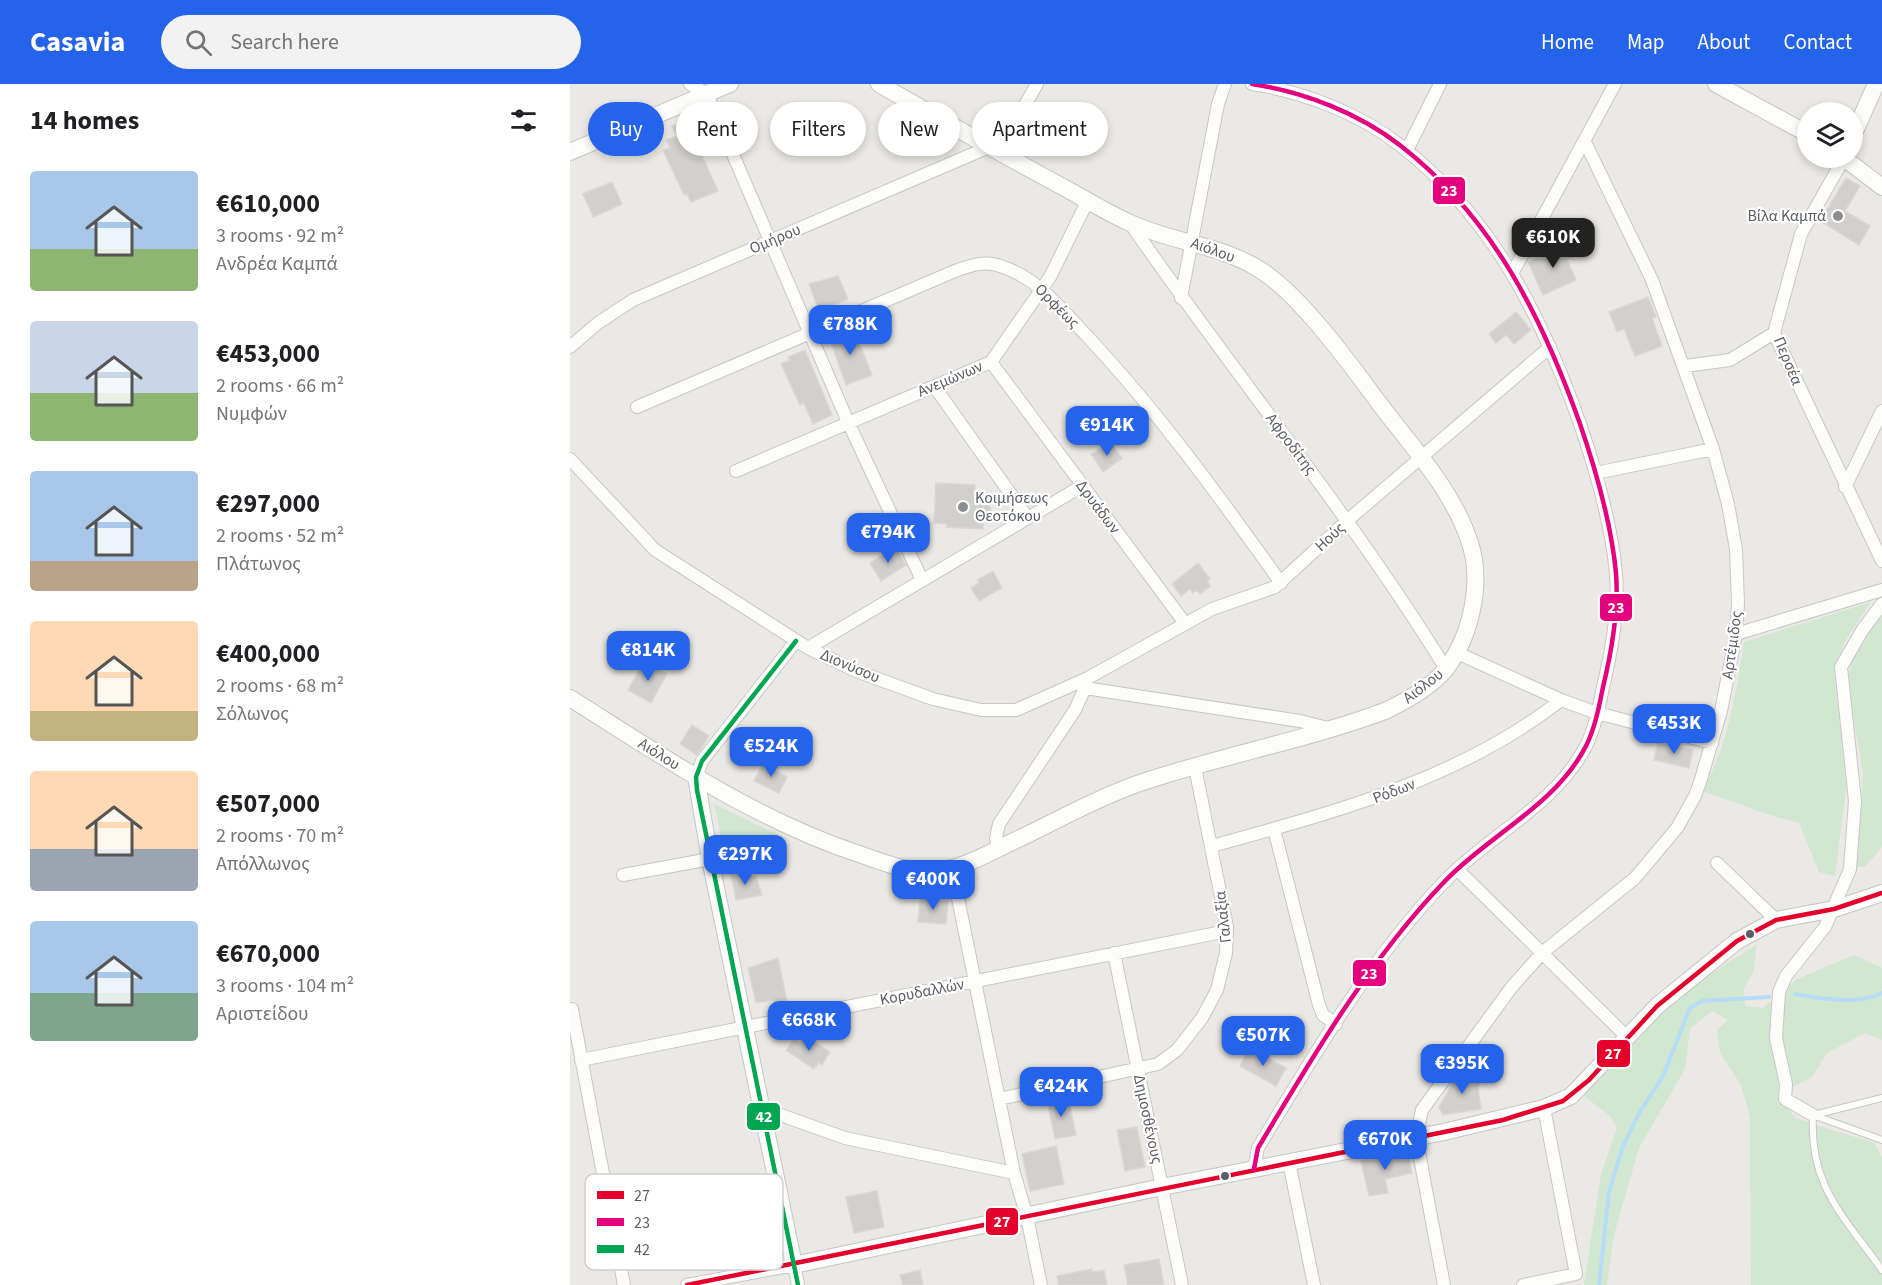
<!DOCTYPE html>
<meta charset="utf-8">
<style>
body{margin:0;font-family:"Source Sans 3",sans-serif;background:#f2f2f2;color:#202124;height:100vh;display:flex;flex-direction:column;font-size:22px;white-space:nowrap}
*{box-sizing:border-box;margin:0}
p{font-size:20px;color:#757577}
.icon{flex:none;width:33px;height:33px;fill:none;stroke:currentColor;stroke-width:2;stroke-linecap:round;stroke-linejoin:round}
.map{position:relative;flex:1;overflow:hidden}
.panel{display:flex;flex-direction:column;background:#fff;width:570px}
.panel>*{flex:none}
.guide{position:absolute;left:18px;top:18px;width:570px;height:54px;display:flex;gap:12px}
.tools{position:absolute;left:1227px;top:18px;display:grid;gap:12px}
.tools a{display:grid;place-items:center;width:66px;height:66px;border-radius:50%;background:#fff;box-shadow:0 3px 9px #0003;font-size:30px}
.price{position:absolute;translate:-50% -51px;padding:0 14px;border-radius:12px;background:#2563eb;color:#fff;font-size:20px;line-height:39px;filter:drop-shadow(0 2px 3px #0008)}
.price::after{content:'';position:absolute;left:50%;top:36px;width:18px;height:14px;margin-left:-9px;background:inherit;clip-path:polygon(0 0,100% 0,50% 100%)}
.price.on{background:#222;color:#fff}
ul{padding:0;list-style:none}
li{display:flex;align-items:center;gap:18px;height:150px;padding:0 30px}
li span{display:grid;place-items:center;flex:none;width:168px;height:120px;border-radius:6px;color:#555}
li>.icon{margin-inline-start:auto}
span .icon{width:72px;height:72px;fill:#fffc;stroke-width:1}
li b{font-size:26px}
h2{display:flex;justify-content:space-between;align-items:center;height:72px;padding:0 30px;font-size:26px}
.tag{padding:0 21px;border-radius:27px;background:#fff;box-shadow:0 3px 9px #0003;font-size:21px;line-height:54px}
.tag.on{background:#2563eb;color:#fff}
header{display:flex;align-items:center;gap:36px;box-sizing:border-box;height:84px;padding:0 30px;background:#2563eb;color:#fff}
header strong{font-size:28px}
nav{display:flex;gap:33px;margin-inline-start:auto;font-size:21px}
.search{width:420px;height:54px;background:#f2f2f2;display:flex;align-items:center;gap:15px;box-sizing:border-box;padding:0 21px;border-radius:33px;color:#757577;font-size:22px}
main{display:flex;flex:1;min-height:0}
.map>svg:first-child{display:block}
.green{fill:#d2e7d0}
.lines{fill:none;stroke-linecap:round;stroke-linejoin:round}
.stream{stroke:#b6dcf7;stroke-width:4}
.building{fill:#d1d0ce;stroke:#dad8d4;stroke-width:1.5}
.lane-casing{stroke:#c7c7c7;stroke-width:8}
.street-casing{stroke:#c7c7c7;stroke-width:14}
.secondary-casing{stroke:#c5c6c5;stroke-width:18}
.lane{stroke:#fcfcfb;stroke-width:6}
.street{stroke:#fcfcfb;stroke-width:12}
.secondary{stroke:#fcfcfb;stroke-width:16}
.bus-1-casing{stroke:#fff;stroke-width:9}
.bus-2-casing{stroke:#fff;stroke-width:9}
.bus-3-casing{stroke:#fff;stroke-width:9}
.bus-1{stroke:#e4002b;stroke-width:4.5}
.bus-2{stroke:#e5007d;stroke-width:4.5}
.bus-3{stroke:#00a651;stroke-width:4.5}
.poi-dot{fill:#8c8f90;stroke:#fff;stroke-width:2}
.bus-dot{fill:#5a5e63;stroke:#fff;stroke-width:2}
.labels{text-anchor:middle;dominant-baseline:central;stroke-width:4.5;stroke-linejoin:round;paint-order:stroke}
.poi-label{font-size:16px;fill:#5a5e63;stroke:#fff;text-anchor:end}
.street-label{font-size:16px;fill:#5a5e63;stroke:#fff}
.key{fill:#fff;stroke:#cecfd0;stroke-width:1.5}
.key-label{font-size:16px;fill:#5a5e63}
.line-badge{stroke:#fff;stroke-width:2}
.badge-label{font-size:16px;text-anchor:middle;font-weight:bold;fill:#fff}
</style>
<header>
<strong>Casavia</strong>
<div class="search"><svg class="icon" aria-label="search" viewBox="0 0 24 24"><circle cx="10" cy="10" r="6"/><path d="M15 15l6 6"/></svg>Search here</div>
<nav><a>Home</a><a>Map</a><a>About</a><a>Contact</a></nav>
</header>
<main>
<section class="panel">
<h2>14 homes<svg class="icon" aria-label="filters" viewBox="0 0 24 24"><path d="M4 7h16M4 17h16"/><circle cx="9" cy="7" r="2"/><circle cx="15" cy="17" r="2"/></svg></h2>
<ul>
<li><span style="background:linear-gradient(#a9c7e8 65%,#8fb573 0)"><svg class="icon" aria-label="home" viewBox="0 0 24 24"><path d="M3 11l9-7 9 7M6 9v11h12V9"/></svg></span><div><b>€610,000</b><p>3 rooms · 92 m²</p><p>Ανδρέα Καμπά</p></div></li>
<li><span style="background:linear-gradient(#c9d6e8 60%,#8fb573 0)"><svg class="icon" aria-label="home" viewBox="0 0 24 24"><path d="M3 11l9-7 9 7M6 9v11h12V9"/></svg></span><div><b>€453,000</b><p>2 rooms · 66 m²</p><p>Νυμφών</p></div></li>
<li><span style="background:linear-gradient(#a9c7e8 75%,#b9a48a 0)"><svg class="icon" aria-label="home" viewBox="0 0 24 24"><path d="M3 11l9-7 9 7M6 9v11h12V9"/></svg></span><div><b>€297,000</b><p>2 rooms · 52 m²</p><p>Πλάτωνος</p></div></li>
<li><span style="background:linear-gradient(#ffd9b3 75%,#c2b280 0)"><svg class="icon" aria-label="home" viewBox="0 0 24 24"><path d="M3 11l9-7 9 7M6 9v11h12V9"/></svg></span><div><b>€400,000</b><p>2 rooms · 68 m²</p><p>Σόλωνος</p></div></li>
<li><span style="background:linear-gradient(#ffd9b3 65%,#9aa5b1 0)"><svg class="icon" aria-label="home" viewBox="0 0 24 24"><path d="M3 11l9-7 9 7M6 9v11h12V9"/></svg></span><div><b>€507,000</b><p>2 rooms · 70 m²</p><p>Απόλλωνος</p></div></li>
<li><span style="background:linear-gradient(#a9c7e8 60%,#7fa58c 0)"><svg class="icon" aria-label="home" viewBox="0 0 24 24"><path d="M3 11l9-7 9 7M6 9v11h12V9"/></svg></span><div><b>€670,000</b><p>3 rooms · 104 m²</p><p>Αριστείδου</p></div></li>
</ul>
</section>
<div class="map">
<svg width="1312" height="1201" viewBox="0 0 1312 1201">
<rect width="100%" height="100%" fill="#eae9e5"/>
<path class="green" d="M 1301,518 L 1274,559 L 1267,581 L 1265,600 L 1277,698 L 1265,792 L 1249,788 L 1229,739 L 1203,732 L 1132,707 C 1158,662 1166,610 1174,558 Z
M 1312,529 L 1312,763 L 1295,783 L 1284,783 L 1293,688 L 1280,614 L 1279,589 L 1284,568 Z
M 144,720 L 220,756 L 155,770 Z
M 1187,860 L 1183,889 L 1174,904 L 1175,922 L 1193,924 L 1227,895 L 1284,871 L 1312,884 L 1312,956 L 1295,949 L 1257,969 L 1242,993 L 1208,1011 L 1225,1034 L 1304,1059 L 1312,1073 L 1312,1201 L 1181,1201 L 1180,1033 L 1171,1001 L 1150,969 L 1147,946 L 1158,936 L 1142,927 L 1120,945 L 1115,985 L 1069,1064 L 1044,1151 L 1037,1201 L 1014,1201 L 1031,1090 L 1047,1044 L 1040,1032 L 1014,1012 L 1015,1005 L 1091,922 Z"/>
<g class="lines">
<path class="stream" d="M 1225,910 C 1251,914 1287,922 1312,909
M 1029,1201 L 1039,1108 L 1052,1065 L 1068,1031 L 1093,992 L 1120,924 L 1132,917 L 1199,913"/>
</g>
<path class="building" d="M 126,31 L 129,37 L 138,33 L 149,59 L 130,67 L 148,107 L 121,118 L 117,110 L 114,111 L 93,66 L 100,64 L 96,56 L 107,52 L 102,42 Z
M 1276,94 L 1290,102 L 1275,127 L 1300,142 L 1289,161 L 1250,137 Z
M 42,98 L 52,120 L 23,133 L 13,110 Z
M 997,158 L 1004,172 L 997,175 L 1006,196 L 973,211 L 958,178 Z
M 268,192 L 278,215 L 249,227 L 239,200 Z
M 1078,213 L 1086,233 L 1082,234 L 1092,262 L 1065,272 L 1054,245 L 1047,248 L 1039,228 Z
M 946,228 L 961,246 L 944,260 L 936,251 L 926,259 L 919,250 Z
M 283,243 L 302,291 L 276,301 L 259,253 Z
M 235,266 L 262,331 L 243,340 L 234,319 L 230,321 L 211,280 L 220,276 L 218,273 Z
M 541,359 L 552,374 L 533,388 L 521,370 Z
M 366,399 L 405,401 L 404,411 L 416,411 L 421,426 L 413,438 L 413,445 L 376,443 L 377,440 L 364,439 Z
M 325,463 L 336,481 L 311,497 L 300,479 Z
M 628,479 L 640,495 L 637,497 L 640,502 L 630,510 L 627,506 L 623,509 L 620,505 L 611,512 L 602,500 Z
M 423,487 L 432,504 L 409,517 L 401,504 L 409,499 L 407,496 Z
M 74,578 L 97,590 L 81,619 L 58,606 Z
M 122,641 L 139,652 L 127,671 L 110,660 Z
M 1088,658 L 1123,666 L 1119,684 L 1084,676 Z
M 193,679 L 217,693 L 209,709 L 184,697 Z
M 174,788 L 175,792 L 186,792 L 192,811 L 166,816 L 161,791 Z
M 350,814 L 378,816 L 376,840 L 348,838 Z
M 208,874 L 217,918 L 204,920 L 203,916 L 186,919 L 178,884 Z
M 235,951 L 260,968 L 252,981 L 249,978 L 244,985 L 216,966 L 224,955 L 230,959 Z
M 680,964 L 716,984 L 706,1002 L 670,982 Z
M 896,986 L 912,997 L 908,1003 L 911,1025 L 873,1031 L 869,1023 L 886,993 L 888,990 L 891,992 Z
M 498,1013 L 506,1051 L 485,1055 L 477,1017 Z
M 567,1043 L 575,1083 L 555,1087 L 547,1046 Z
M 486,1062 L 494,1100 L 460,1107 L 452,1070 Z
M 838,1067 L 842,1089 L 815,1095 L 818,1109 L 799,1112 L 791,1077 Z
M 307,1107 L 314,1143 L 284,1149 L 276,1113 Z
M 589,1175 L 594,1201 L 558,1201 L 554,1181 Z
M 522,1185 L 522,1188 L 534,1186 L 537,1201 L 489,1201 L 487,1192 Z
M 350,1186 L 353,1201 L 333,1201 L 330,1191 Z"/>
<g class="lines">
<defs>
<path id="lane" d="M 1243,1031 C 1239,1102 1273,1131 1312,1186
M 1243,1031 L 1312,1056
M 1244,1031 L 1312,1014"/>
<path id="street" d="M 120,0 L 137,10 L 278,338 L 352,496
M 682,0 C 734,8 789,29 831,62 C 922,133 971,231 1009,337 C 1026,386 1041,437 1046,489 C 1049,527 1042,566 1033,603 C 1029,623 1025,644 1016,662 C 985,722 920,750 875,797 C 800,875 743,972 688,1064 L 684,1085
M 837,66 L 870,0
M 428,68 L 467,0
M 560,139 C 663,289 780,429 876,585
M 943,188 L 1045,0
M 611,214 L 648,20 L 655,0
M 1204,249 L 1312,477
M 0,263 L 28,239 L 63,216 L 419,63
M 421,278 L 614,538
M 1115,282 L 1160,276 L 1204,249 L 1231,150 L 1274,74
M 364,302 L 457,433
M 67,323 L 385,187 C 401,181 416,176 433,183 C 469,195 491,225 517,252 C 589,329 649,412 711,499
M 0,375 L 85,466 L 238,564 L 286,587 L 363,615 L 411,626 L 446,626 L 516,595 L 642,525 L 705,503 L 778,436 L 980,263
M 166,387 L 421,278 L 480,193 L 518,116
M 1026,389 L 1143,365
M 1275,403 L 1312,327
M 1166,550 L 1312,506
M 238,564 L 512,402
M 885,568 L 991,616 L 1027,629 L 1142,659
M 511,597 L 515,604 L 730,637 L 758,644
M 126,693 L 132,677 L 226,557
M 704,745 L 749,921 L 753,931 L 766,940
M 642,762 C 764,728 889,696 991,616
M 429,764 L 426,754 L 429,740 L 505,626 L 515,604
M 1147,779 L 1206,836
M 382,785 L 444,1089 L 457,1133 L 471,1201
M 887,785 L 1057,953
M 53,791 L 140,775
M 544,869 L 612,1201
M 2,925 L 54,1201
M 11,976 L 657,847
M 429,1015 L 588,980 L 607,966 L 632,934 L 647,906 L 656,869 L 657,843 L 625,683
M 193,1029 L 208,1030 L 275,1054 L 444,1089
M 1243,1031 L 1215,1015 L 1216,1000 L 1206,954 L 1209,908 L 1216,892 L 1255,843 L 1280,785 L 1285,717 L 1271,583 L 1293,545 L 1312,520
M 719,1078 L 744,1201
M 117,1201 L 224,1181 L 228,1201
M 874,1201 L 846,1053 L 852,1026 L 941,904 L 972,869 L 1065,794 L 1107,744 L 1125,712 L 1131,695 L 1151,627 L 1166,550 L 1168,519 L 1166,465 L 1158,420 L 1143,365 L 1082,196 L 1015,58
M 953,1201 L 1006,1190 L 974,1024"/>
<path id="secondary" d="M 1146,0 L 1238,50
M 1282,54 L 1306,0
M 0,68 L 160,0
M 1274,74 L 1312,103
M 0,614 C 92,672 182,734 286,769 C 307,776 328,785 351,787 C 385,790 414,771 444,757 C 485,738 524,715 567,700 C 648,672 734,657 815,627 C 836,617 860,604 875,586 C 901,553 913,499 900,459 C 883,405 839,360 806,315 C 777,276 732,214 692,187 C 651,160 602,159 558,138 C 536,128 515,115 493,103 C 431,70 370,35 309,0
M 126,693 L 140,775 L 224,1181 L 592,1103 L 874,1048 L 974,1024 L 1001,1012 L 1087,922 L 1167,857 L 1206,836 L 1264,825 L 1312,809"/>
</defs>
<use href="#lane" class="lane-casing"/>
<use href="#street" class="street-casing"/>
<use href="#secondary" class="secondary-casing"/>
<use href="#lane" class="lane"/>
<use href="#street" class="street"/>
<use href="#secondary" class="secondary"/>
<defs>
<path id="bus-1" d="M 117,1201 L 874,1048 L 933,1036 L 993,1017 L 1019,996 L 1087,922 L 1167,857 L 1206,836 L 1264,825 L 1312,809"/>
<path id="bus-2" d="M 682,0 C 734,8 789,29 831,62 C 922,133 971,231 1009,337 C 1026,386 1041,437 1046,489 C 1049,527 1042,566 1033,603 C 1029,623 1025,644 1016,662 C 985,722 920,750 875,797 C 800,875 743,972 688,1064 L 684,1085"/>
<path id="bus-3" d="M 226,557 L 132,677 L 126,693 L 127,706 L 228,1201"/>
</defs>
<use href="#bus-1" class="bus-1-casing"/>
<use href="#bus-2" class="bus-2-casing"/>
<use href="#bus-3" class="bus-3-casing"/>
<use href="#bus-1" class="bus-1"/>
<use href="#bus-2" class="bus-2"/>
<use href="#bus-3" class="bus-3"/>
</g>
<g class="poi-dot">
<circle cx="1268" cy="132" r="6"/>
<circle cx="393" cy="423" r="6"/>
</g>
<g class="bus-dot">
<circle cx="1180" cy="850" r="5"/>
<circle cx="655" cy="1092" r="5"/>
</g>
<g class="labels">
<g class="poi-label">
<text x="1256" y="132">Βίλα Καμπά</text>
<text x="405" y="414" text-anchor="start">Κοιμήσεως<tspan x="405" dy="18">Θεοτόκου</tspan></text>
</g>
<g class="street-label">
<text transform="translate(205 155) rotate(-23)">Ομήρου</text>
<text transform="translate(643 166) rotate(20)">Αιόλου</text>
<text transform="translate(487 222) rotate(45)">Ορφέως</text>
<text transform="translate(1218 277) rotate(67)">Περσέα</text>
<text transform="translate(380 295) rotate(-23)">Ανεμώνων</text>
<text transform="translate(721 360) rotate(53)">Αφροδίτης</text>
<text transform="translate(528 423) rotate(53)">Δρυάδων</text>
<text transform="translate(760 453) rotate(-43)">Ηούς</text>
<text transform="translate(1162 561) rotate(-82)">Αρτέμιδος</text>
<text transform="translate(280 582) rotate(23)">Διονύσου</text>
<text transform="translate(853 602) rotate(-38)">Αιόλου</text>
<text transform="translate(89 670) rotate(32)">Αιόλου</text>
<text transform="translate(824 707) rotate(-21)">Ρόδων</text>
<text transform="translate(653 833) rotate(-97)">Γαλαξία</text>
<text transform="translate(352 908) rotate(-11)">Κορυδαλλών</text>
<text transform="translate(578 1035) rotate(78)">Δημοσθένους</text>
</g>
</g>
<rect x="15" y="1090" width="198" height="96" rx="9" class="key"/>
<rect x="27" y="1107" width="27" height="8" fill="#e4002b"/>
<rect x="27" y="1134" width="27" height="8" fill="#e5007d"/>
<rect x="27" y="1161" width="27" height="8" fill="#00a651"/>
<g class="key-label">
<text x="64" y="1117">27</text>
<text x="64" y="1144">23</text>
<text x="64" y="1171">42</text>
</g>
<g class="line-badge">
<rect x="862" y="92" width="34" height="29" rx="6" fill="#e5007d"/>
<rect x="1029" y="509" width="34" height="29" rx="6" fill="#e5007d"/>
<rect x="782" y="875" width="35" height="28" rx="6" fill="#e5007d"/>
<rect x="1026" y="955" width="35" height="29" rx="6" fill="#e4002b"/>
<rect x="176" y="1018" width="35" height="29" rx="6" fill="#00a651"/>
<rect x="415" y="1123" width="34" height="29" rx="6" fill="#e4002b"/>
</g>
<g class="badge-label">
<text x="879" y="112">23</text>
<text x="1046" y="529">23</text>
<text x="799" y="895">23</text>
<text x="1043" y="975">27</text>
<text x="194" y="1038">42</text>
<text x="432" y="1143">27</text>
</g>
</svg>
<div class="tools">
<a><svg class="icon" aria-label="layers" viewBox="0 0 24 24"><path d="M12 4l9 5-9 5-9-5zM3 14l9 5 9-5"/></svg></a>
</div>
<b class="price on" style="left:983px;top:185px">€610K</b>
<b class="price" style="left:280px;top:272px">€788K</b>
<b class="price" style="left:537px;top:373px">€914K</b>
<b class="price" style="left:318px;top:480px">€794K</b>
<b class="price" style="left:78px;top:598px">€814K</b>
<b class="price" style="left:1104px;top:671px">€453K</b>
<b class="price" style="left:201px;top:694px">€524K</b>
<b class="price" style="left:175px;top:802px">€297K</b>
<b class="price" style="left:363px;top:827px">€400K</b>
<b class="price" style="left:239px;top:968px">€668K</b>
<b class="price" style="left:693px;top:983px">€507K</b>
<b class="price" style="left:892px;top:1011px">€395K</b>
<b class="price" style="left:491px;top:1034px">€424K</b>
<b class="price" style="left:815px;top:1087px">€670K</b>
<div class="guide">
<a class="tag on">Buy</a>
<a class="tag">Rent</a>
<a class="tag">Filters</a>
<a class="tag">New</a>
<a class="tag">Apartment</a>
</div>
</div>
</main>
